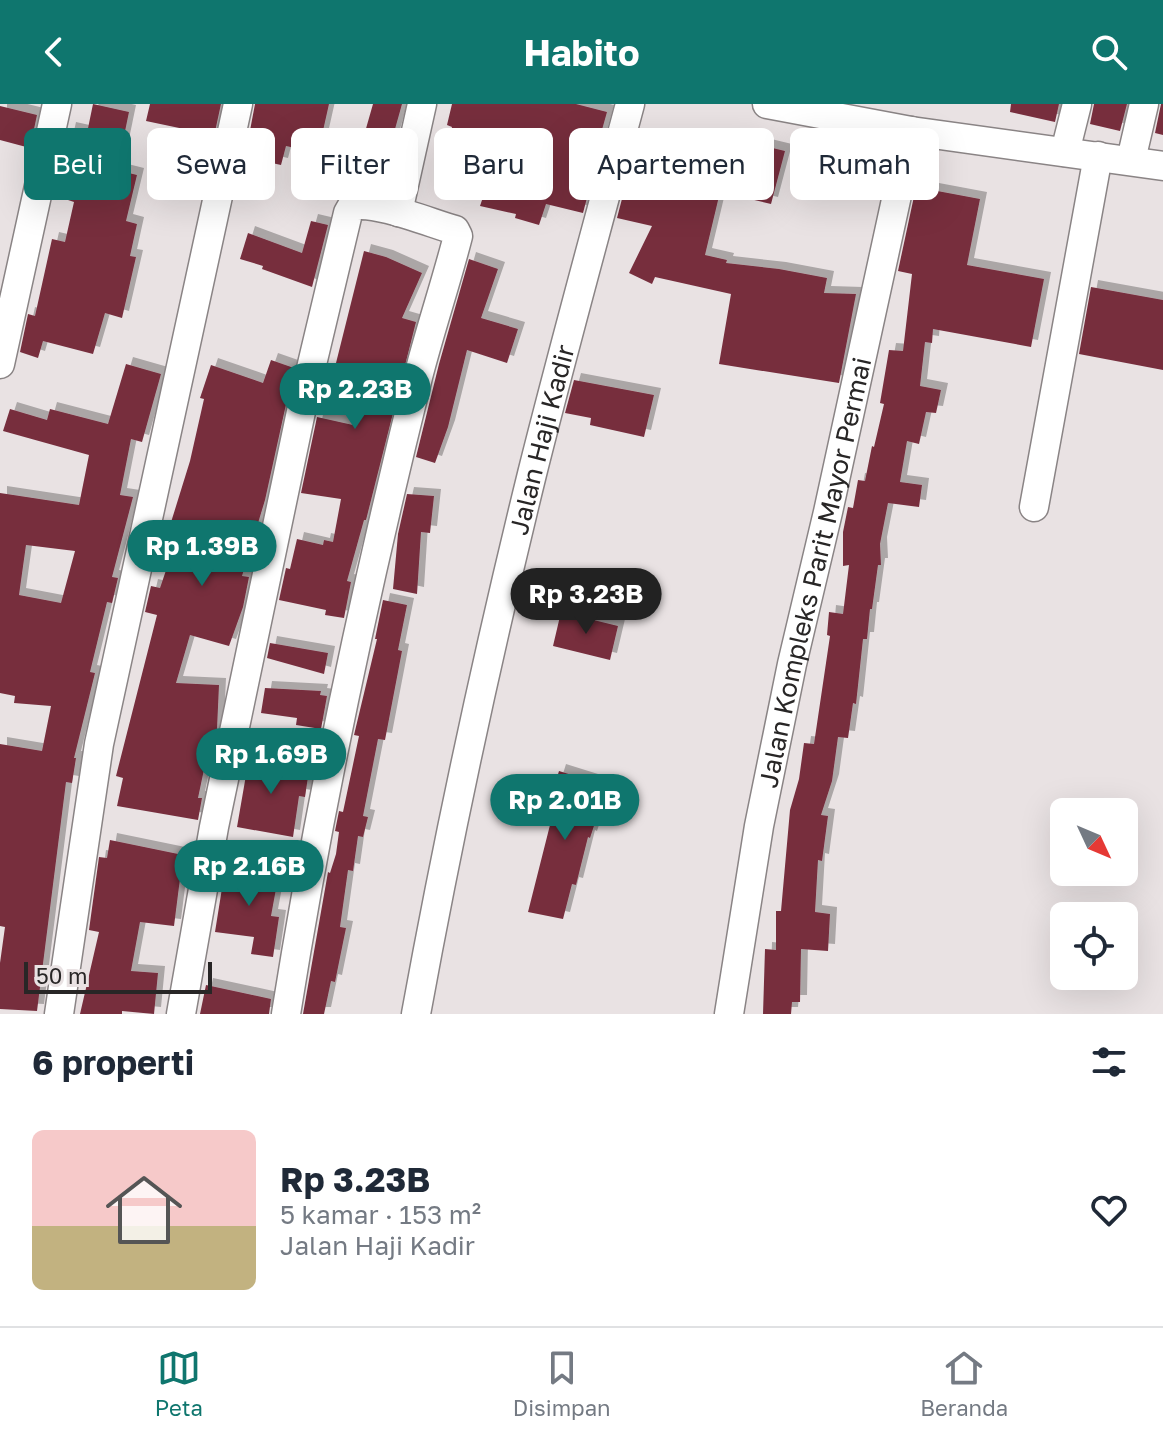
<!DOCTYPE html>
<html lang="id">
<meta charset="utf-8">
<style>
body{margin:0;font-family:"Golos Text",sans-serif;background:#f2f2f3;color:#1f2937;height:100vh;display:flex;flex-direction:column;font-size:30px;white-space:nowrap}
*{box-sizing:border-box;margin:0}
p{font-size:26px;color:#747a83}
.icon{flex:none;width:44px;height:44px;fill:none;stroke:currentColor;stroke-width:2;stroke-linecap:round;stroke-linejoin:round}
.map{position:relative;height:910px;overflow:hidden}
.drawer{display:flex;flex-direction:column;background:#fff;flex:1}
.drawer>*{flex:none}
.banner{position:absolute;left:24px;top:24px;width:1116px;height:72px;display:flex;gap:16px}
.needle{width:52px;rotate:134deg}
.controls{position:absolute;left:1050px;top:694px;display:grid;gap:16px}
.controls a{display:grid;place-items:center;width:88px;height:88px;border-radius:12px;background:#fff;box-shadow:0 8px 32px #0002;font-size:40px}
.scale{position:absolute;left:24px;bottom:20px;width:188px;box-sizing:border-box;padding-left:8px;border:4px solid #282626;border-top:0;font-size:22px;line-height:28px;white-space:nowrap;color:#282626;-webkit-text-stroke:6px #e9e2e3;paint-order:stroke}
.price{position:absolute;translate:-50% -68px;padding:0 18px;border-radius:28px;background:#0f766e;color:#fff;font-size:26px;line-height:52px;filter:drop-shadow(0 2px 4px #0008)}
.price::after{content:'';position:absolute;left:50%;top:48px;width:24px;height:18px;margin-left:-12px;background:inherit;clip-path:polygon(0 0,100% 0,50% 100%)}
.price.active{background:#222;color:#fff}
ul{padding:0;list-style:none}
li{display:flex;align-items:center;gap:24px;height:200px;padding:0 32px}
li span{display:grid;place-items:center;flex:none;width:224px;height:160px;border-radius:12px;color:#555}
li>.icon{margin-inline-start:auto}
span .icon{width:96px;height:96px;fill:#fffc;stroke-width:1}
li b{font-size:34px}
h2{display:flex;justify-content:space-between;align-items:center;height:96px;padding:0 32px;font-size:34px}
.tag{padding:0 28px;border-radius:12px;background:#fff;box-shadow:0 8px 32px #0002;font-size:28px;line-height:72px}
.tag.active{background:#0f766e;color:#fff}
header{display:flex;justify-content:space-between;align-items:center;height:104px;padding:0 32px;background:#0f766e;color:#fff;font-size:36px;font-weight:700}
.menu{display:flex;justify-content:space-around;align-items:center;height:112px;border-top:2px solid #e0e1e3;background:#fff;font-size:22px;color:#747a83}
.menu a{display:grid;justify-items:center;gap:4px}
.menu .active{color:#0f766e}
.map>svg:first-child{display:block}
.building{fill:#772e3e;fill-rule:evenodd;filter:url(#shadow)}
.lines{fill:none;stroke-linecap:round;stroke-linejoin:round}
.minor-casing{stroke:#8a8485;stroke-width:31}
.minor{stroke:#fff;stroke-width:28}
.labels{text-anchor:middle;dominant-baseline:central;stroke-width:8;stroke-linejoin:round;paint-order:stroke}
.street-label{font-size:26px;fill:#282626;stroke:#e9e2e3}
</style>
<header><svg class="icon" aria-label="back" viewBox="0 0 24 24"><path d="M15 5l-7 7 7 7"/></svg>Habito<svg class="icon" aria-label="search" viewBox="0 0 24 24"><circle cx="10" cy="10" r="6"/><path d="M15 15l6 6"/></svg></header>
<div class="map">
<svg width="1163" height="910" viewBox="0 0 1163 910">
<defs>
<filter id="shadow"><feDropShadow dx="7" dy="-7" stdDeviation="0" flood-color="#0004"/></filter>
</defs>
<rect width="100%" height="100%" fill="#e9e2e3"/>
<path class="building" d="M 93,0 L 129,8 L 117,66 L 137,71 L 126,117 L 137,120 L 130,152 L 136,153 L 122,214 L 105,209 L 93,250 L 43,237 L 38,254 L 20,248 L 28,210 L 35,212 L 52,135 L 65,138 L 74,98 L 65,95 L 74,54 L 63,52 L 69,25 L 87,29 Z
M 150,0 L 221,0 L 213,37 L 183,30 L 184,25 L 146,17 Z
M 255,0 L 329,0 L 318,49 L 286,42 L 281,61 L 245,53 Z
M 373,0 L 402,0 L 378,86 L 351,82 L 368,29 L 365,28 Z
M 452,0 L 576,0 L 607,8 L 598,40 L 601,41 L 583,109 L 546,100 L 539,121 L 515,114 L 516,110 L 480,102 L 490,72 L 469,64 L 457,90 L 437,84 L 452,23 L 447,21 Z
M 1011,0 L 1059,0 L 1055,18 L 1010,8 Z
M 1094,0 L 1127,0 L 1120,27 L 1090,20 Z
M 1161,0 L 1163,0 L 1163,31 L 1155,29 Z
M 0,2 L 37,11 L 30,44 L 0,36 Z
M 756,40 L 785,47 L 771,100 L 720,88 L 705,151 L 727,156 L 726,159 L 779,165 L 827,174 L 824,189 L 856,190 L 839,279 L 719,260 L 731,190 L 655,173 L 652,180 L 629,169 L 652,122 L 617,114 L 634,49 L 664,57 L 666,50 L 750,66 Z
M 916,83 L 980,95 L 967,161 L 1044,175 L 1031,243 L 933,225 L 932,239 L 925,238 L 920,282 L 941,286 L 936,309 L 926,308 L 919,340 L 907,337 L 900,378 L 922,381 L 919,403 L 888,399 L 880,440 L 881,461 L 878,461 L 872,505 L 870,505 L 867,535 L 863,535 L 856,600 L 853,599 L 848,634 L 838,633 L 832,677 L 821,711 L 828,712 L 822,757 L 818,756 L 815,808 L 830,810 L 828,847 L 801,845 L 800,898 L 792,898 L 791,910 L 763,910 L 765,845 L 776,846 L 776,807 L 781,807 L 790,706 L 799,675 L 804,639 L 814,640 L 830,532 L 827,531 L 829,508 L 843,510 L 849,461 L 843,462 L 843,428 L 848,403 L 853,404 L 858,376 L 865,377 L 872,342 L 874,343 L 884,300 L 880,299 L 889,246 L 903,247 L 912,170 L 898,167 Z
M 311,117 L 328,121 L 312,183 L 262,165 L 263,162 L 240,155 L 248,129 L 302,149 Z
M 364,147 L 386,153 L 422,169 L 402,214 L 416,218 L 366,416 L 364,416 L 347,477 L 351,478 L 344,514 L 325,511 L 326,506 L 279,496 L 286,464 L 290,465 L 297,435 L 323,441 L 324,436 L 333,438 L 341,395 L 301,389 L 317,313 L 353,321 L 367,274 L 334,267 Z
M 469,155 L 498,165 L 481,214 L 518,225 L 507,259 L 467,246 L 448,323 L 435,359 L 416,353 L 439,260 Z
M 1091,183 L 1163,196 L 1163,266 L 1079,250 Z
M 271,256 L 294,264 L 265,396 L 242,472 L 249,473 L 243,503 L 229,542 L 190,531 L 176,579 L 219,581 L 217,625 L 210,657 L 206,656 L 198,694 L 202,694 L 198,716 L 117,702 L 123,674 L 116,672 L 157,511 L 145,508 L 151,482 L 160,484 L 178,431 L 168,428 L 190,357 L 204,295 L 200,294 L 211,261 L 263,279 Z
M 126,260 L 161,270 L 142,338 L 131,335 L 120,391 L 133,393 L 112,473 L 118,474 L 112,499 L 107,498 L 90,568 L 95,569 L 74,654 L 76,654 L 72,679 L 66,678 L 37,907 L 0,905 L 0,859 L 5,823 L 0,822 L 0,640 L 42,647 L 51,602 L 14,599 L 15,592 L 0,589 L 0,389 L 79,401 L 89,351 L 3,327 L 10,305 L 47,316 L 50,305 L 108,320 ZM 26,441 L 75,447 L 61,499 L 19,491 Z
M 574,276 L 654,291 L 644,333 L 590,321 L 591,314 L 565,309 Z
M 407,390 L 434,392 L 430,429 L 421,428 L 417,490 L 393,485 L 398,430 Z
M 383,496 L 407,501 L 398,546 L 402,547 L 385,636 L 378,635 L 363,712 L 368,713 L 363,733 L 358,732 L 353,767 L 348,766 L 340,823 L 346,824 L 335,878 L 331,877 L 324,910 L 303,910 L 328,768 L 330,769 L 336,750 L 339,728 L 335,727 L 339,707 L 343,708 L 359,632 L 354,631 L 377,535 L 375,535 Z
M 561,508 L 618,522 L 610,556 L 553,542 Z
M 270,539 L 328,549 L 324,570 L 267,554 Z
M 265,584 L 321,587 L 320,591 L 327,592 L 321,625 L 296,621 L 297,614 L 261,609 Z
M 250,648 L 269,651 L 267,660 L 309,666 L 305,693 L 299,692 L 293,733 L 237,723 Z
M 559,667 L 607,682 L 590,734 L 588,733 L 576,781 L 572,780 L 563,815 L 528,808 L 550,721 L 543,719 Z
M 110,736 L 183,751 L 174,822 L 140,818 L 131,867 L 158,869 L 154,910 L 122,907 L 122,910 L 80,910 L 99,828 L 89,826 L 99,753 L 107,754 Z
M 226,759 L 243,763 L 243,767 L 278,774 L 271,812 L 279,813 L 273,853 L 251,850 L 254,833 L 215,828 Z
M 206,881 L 271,895 L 269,910 L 200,910 Z"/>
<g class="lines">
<defs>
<g id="minor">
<path d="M 767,0 L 911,27 L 1163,62"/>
<path d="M 1065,48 L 1077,0"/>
<path d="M 1131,56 L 1144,0"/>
<path d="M 398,108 L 422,0"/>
<path d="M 0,260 L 57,0"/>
<path d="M 1034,403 L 1098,52"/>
<path d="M 59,910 L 99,640 L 238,0"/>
<path d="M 181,910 L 214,723 L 303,298 L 348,109 L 352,102 C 375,96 430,119 455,126 L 458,132 C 446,179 430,226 418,273 C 366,483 320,696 286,910"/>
<path id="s1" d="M 416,910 C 449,729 488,549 532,370 C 563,246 597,123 630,0"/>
<path id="s2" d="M 729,910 L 759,722 L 792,560 L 828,408 L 911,27"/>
</g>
</defs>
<use href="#minor" class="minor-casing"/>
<use href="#minor" class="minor"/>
</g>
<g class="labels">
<g class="street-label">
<text stroke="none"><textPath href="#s1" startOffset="588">Jalan Haji Kadir</textPath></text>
<text stroke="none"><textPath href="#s2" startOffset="450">Jalan Kompleks Parit Mayor Permai</textPath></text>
</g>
</g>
</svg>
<div class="controls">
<a><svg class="needle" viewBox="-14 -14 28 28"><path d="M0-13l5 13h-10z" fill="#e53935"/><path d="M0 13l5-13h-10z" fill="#747a83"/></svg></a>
<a><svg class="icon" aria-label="locate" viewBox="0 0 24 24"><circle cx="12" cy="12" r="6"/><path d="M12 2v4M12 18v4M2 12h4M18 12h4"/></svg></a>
</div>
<div class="scale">50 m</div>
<b class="price" style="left:355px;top:327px">Rp 2.23B</b>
<b class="price" style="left:202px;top:484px">Rp 1.39B</b>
<b class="price active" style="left:586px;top:532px">Rp 3.23B</b>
<b class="price" style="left:271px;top:692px">Rp 1.69B</b>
<b class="price" style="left:565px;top:738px">Rp 2.01B</b>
<b class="price" style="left:249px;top:804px">Rp 2.16B</b>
<div class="banner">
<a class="tag active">Beli</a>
<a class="tag">Sewa</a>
<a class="tag">Filter</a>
<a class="tag">Baru</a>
<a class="tag">Apartemen</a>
<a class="tag">Rumah</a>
</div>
</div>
<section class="drawer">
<h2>6 properti<svg class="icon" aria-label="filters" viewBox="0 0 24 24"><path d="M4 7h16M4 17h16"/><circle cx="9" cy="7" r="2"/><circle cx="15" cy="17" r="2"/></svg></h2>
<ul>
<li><span style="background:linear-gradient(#f6c9c9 60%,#c2b280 0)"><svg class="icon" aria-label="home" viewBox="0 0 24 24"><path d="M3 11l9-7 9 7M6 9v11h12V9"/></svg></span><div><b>Rp 3.23B</b><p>5 kamar · 153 m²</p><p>Jalan Haji Kadir</p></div><svg class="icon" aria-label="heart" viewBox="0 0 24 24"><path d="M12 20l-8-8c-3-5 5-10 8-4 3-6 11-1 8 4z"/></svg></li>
</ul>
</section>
<nav class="menu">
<a class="active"><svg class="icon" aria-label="map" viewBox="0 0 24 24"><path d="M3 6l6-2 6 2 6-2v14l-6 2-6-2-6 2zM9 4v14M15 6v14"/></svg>Peta</a>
<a><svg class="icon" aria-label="saved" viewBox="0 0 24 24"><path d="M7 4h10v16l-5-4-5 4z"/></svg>Disimpan</a>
<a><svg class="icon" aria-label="home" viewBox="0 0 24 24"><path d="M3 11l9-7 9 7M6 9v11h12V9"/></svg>Beranda</a>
</nav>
